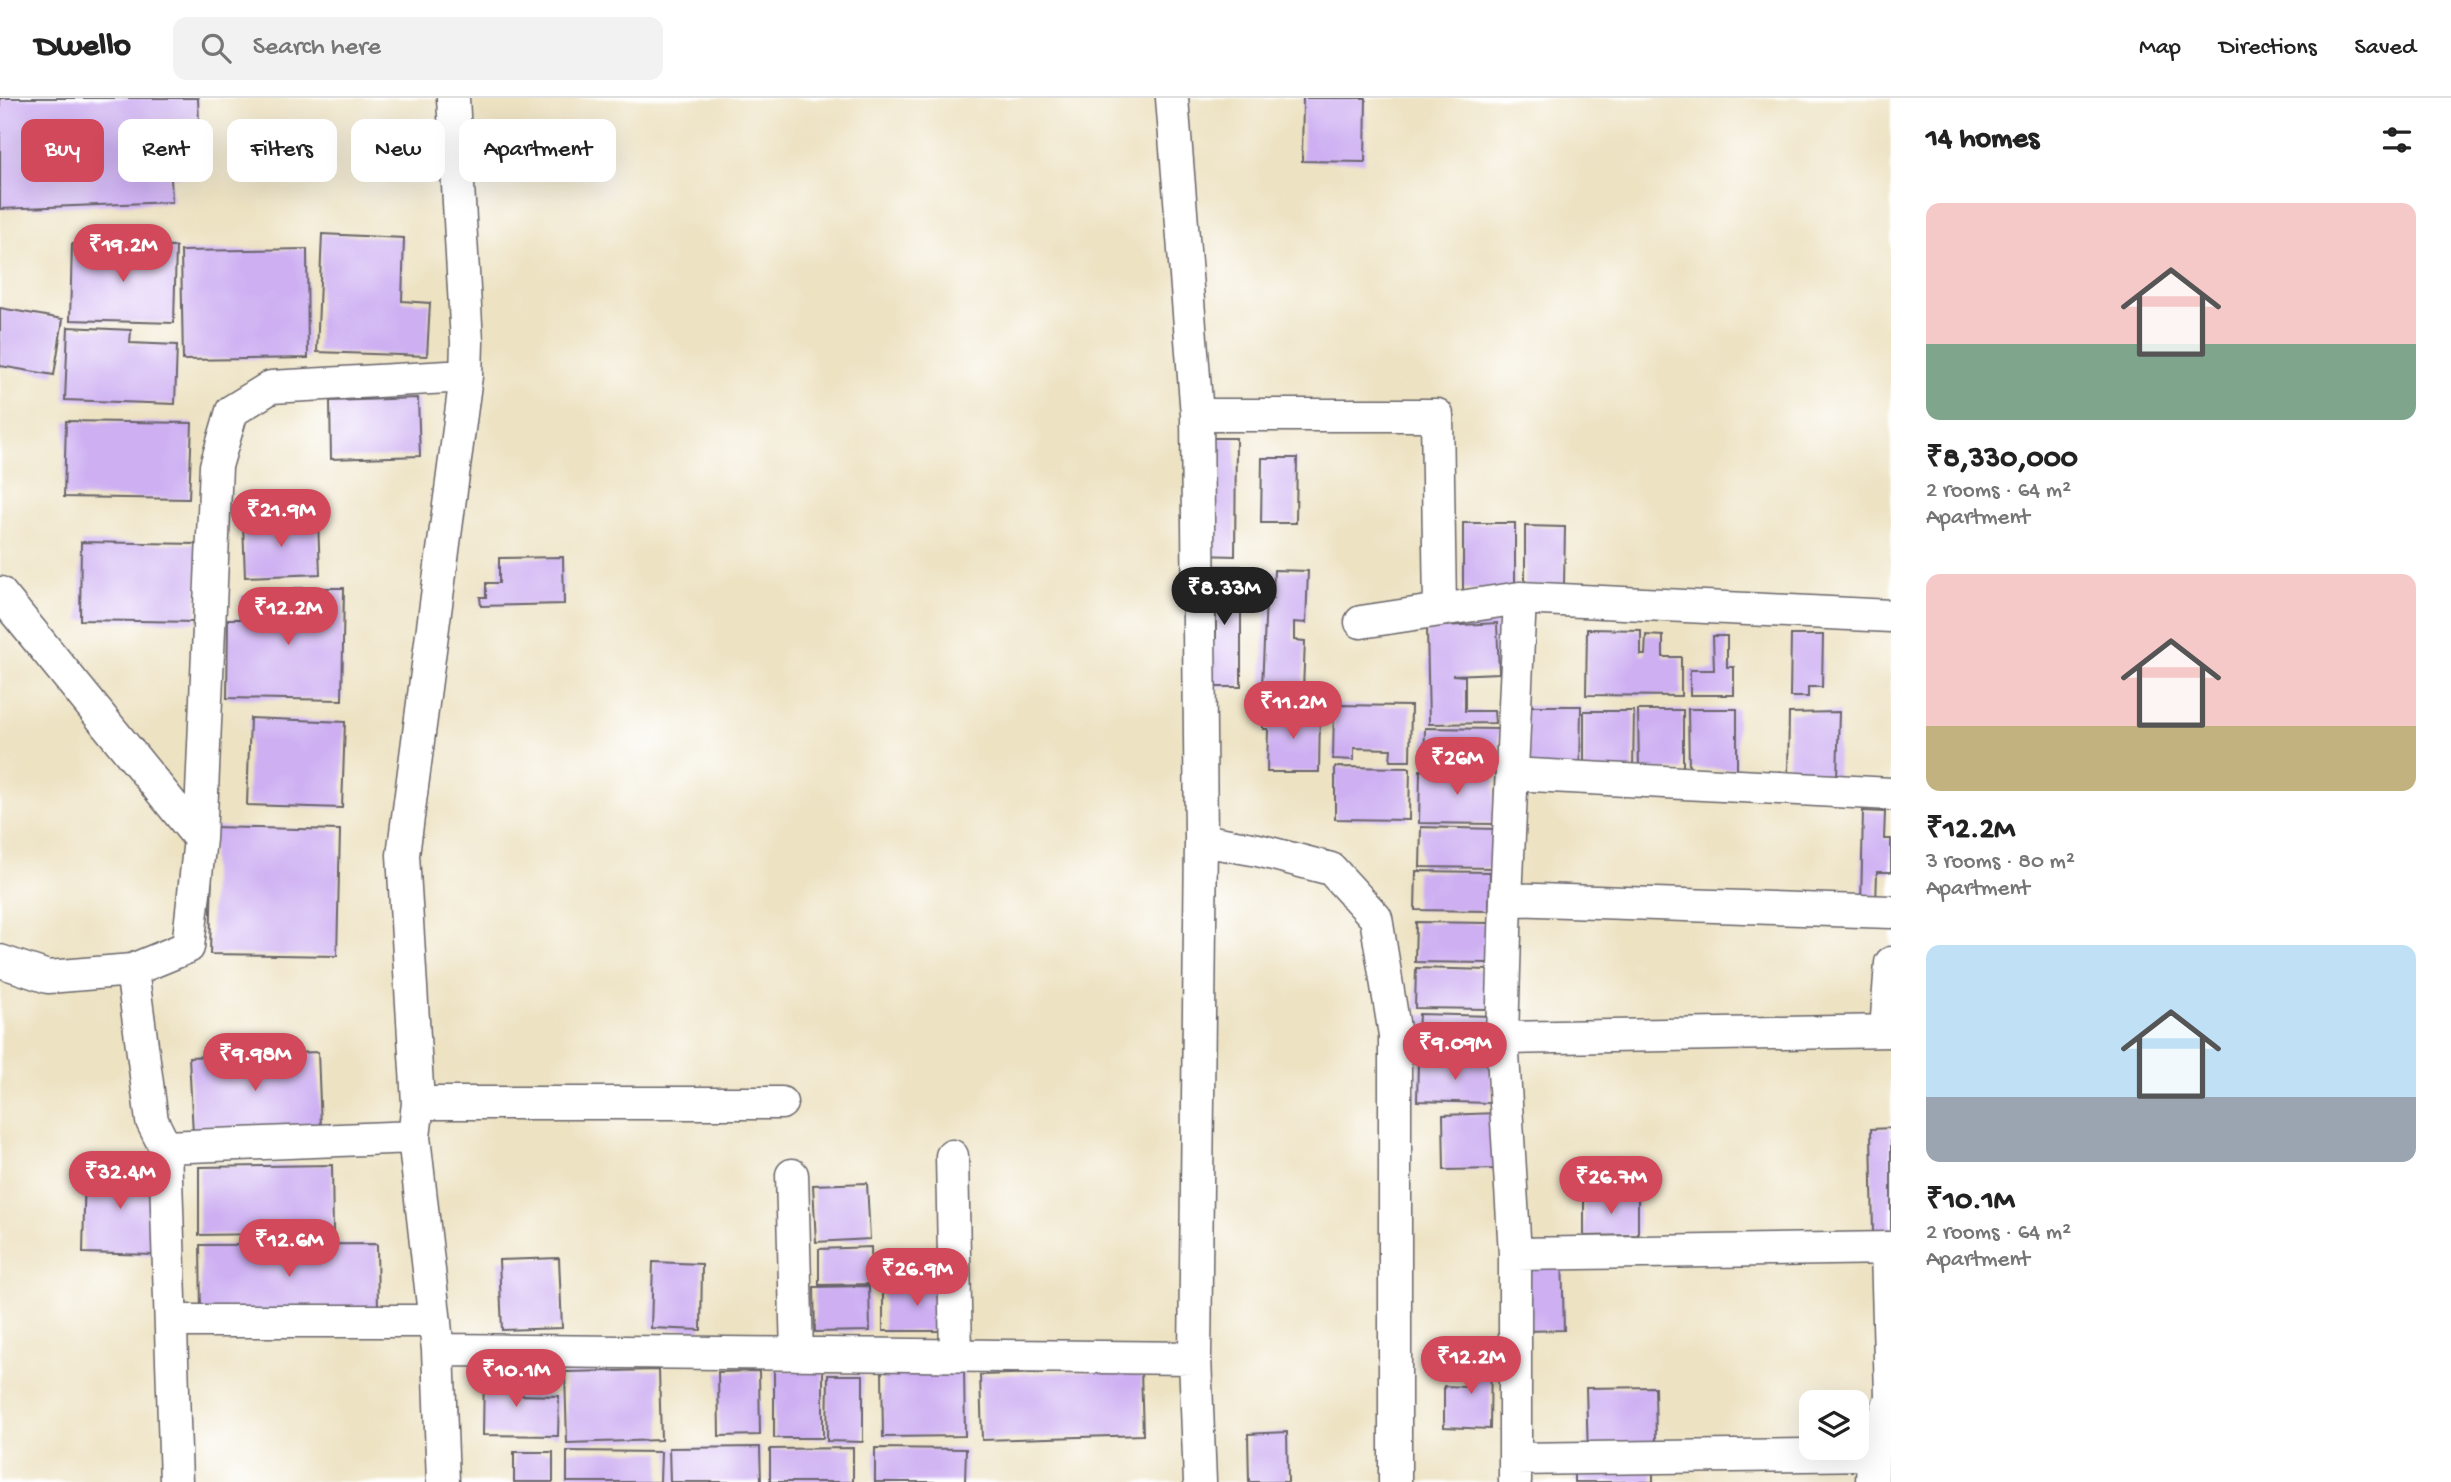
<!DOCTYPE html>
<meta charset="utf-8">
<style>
body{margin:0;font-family:"Gochi Hand",sans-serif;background:#f2f2f2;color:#222;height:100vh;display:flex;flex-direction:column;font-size:26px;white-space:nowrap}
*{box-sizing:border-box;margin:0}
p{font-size:23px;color:#767676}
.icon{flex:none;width:38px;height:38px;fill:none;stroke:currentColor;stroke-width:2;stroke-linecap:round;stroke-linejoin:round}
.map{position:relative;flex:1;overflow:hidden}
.sheet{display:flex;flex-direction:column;background:#fff;width:560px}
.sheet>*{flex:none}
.guide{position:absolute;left:21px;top:21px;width:665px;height:63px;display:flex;gap:14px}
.controls{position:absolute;left:1799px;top:1292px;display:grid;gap:14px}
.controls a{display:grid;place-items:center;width:70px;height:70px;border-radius:14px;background:#fff;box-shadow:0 7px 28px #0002;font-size:35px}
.price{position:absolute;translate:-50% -60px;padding:0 16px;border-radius:24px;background:#d1495b;color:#fff;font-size:23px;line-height:46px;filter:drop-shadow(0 2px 4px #0008)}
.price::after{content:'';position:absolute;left:50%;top:42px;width:21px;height:16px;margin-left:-10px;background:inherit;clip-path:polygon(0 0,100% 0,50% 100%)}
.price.current{background:#222;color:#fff}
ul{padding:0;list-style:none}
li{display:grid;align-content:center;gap:14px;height:371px;padding:0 35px}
li span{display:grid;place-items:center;height:217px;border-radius:14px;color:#555}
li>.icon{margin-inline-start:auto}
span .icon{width:126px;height:126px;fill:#fffc;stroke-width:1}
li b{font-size:30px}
h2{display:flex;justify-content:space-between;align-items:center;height:84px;padding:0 35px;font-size:30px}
.pill{padding:0 24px;border-radius:14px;background:#fff;box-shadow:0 7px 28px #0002;font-size:24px;line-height:63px}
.pill.current{background:#d1495b;color:#fff}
header{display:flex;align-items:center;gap:42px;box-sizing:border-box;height:98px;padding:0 35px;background:#fff;border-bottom:2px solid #e0e0e0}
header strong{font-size:33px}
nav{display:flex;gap:38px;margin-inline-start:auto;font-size:24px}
.search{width:490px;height:63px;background:#f2f2f2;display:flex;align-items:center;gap:18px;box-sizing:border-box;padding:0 24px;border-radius:14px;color:#767676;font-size:26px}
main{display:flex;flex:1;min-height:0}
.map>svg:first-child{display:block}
.building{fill:#cdaff2}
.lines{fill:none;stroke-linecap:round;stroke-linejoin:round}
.minor-casing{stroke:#69656a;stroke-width:35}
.minor{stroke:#fff;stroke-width:32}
</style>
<header>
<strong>Dwello</strong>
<div class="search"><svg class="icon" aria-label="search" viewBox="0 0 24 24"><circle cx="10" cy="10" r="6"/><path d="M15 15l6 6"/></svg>Search here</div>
<nav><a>Map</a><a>Directions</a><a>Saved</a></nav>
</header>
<main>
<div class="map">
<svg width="1891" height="1384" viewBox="0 0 1891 1384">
<rect width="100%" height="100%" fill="#fff"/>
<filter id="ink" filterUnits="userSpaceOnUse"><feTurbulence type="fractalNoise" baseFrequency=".0143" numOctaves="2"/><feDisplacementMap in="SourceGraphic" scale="14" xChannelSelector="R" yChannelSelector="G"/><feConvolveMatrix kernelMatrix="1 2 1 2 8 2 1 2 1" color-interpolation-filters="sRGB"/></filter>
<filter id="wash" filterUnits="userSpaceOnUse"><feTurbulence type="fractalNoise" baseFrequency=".00686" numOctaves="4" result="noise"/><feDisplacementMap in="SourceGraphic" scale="28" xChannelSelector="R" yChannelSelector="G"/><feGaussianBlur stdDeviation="1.57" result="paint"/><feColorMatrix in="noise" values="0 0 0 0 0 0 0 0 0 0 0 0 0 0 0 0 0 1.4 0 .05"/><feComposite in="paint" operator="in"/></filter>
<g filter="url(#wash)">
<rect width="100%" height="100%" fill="#ede2c2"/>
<g id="blocks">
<path class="building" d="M 0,0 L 198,0 L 201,78 L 171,79 L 172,104 L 0,111 Z
M 1303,0 L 1366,0 L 1365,64 L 1302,63 Z
M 322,136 L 404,140 L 402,203 L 430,205 L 427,258 L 317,254 Z
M 72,146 L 176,149 L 174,225 L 70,222 Z
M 307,151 L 308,260 L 183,262 L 181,153 Z
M 0,210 L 63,221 L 54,277 L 0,268 Z
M 68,229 L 131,232 L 130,245 L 177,247 L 175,306 L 65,302 Z
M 418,300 L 420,358 L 331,361 L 330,303 Z
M 66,323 L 192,325 L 189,401 L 64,399 Z
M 1200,340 L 1236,340 L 1235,458 L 1200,457 Z
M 1262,360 L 1297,360 L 1296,425 L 1261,425 Z
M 318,423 L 320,476 L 245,479 L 243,425 Z
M 1463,425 L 1515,425 L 1515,492 L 1463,492 Z
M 1525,428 L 1565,429 L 1564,488 L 1525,488 Z
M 81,444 L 198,446 L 196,524 L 80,522 Z
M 563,459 L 564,506 L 481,508 L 480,499 L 486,499 L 486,485 L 499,485 L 499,460 Z
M 1205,468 L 1241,468 L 1241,589 L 1204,589 L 1204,541 L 1216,541 L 1216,517 L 1205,517 Z
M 1274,472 L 1308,473 L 1306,525 L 1294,524 L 1294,542 L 1305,543 L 1303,591 L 1262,589 L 1266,500 L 1273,500 Z
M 295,490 L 344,490 L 342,602 L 227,600 L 228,521 L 240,521 L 241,498 L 295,499 Z
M 1497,525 L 1499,575 L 1452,577 L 1465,578 L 1465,613 L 1494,613 L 1495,625 L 1429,626 L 1427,529 Z
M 1587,531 L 1641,532 L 1641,557 L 1645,557 L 1646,537 L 1663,538 L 1663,559 L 1681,559 L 1681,598 L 1586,597 Z
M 1791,537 L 1823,537 L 1822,589 L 1808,589 L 1808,599 L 1790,599 Z
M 1713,538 L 1727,538 L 1727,569 L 1734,569 L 1734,597 L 1690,597 L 1690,572 L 1714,572 Z
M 1334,607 L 1411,608 L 1410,663 L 1390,663 L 1391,651 L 1354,650 L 1354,662 L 1333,661 Z
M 1524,608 L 1581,608 L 1580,674 L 1528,673 L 1528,642 Z
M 1688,611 L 1737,611 L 1737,671 L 1689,671 Z
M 1638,612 L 1683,612 L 1683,672 L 1639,672 Z
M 1263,613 L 1320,614 L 1319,674 L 1267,674 L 1268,631 L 1263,631 Z
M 1584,613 L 1634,613 L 1633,672 L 1584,672 Z
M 1839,614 L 1837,680 L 1788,679 L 1789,615 Z
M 250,620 L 345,624 L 342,710 L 247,707 Z
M 1425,630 L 1499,631 L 1498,671 L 1424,669 Z
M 1335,669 L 1410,670 L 1409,722 L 1335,721 Z
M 1420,672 L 1495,674 L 1494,726 L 1419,725 Z
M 1863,713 L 1885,714 L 1884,741 L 1891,741 L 1891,774 L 1877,774 L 1876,808 L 1861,808 Z
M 213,729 L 340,732 L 337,858 L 210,856 Z
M 1421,729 L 1495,731 L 1495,770 L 1420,769 Z
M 1416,773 L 1490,774 L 1489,813 L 1415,812 Z
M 1416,824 L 1490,825 L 1489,865 L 1415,864 Z
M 1416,870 L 1490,872 L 1489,911 L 1415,910 Z
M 1419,916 L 1492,918 L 1492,958 L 1417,956 Z
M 318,954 L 321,1030 L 193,1036 L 189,959 Z
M 1418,964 L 1492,965 L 1491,1005 L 1417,1003 Z
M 1497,1015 L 1498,1071 L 1444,1072 L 1443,1017 Z
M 1891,1030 L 1891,1136 L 1873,1136 L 1871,1031 Z
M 332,1067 L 333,1135 L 199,1137 L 199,1069 Z
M 85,1069 L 156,1071 L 154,1157 L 83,1155 Z
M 867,1085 L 870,1141 L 816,1144 L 813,1087 Z
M 1638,1097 L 1638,1137 L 1584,1138 L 1584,1098 Z
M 377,1146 L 378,1214 L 201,1216 L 200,1147 Z
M 871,1149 L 872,1186 L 819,1187 L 819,1151 Z
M 1562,1159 L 1564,1232 L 1527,1233 L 1525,1160 Z
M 559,1160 L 562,1230 L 502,1232 L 499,1162 Z
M 653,1164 L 702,1166 L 701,1232 L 651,1230 Z
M 883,1187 L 951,1187 L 951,1233 L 883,1233 Z
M 869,1188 L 870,1233 L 815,1234 L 814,1189 Z
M 1468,1253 L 1491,1253 L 1490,1331 L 1444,1329 L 1444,1288 L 1467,1289 Z
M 964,1271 L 965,1338 L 883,1339 L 882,1272 Z
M 484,1272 L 515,1272 L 515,1297 L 559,1298 L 558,1338 L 483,1337 Z
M 659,1272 L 661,1342 L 567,1345 L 565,1274 Z
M 774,1272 L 823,1272 L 823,1340 L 774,1340 Z
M 1141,1272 L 1143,1337 L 982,1342 L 980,1277 Z
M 759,1273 L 760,1337 L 719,1338 L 718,1274 Z
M 828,1277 L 863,1277 L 863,1344 L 827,1343 Z
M 1655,1289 L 1656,1344 L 1673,1343 L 1673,1354 L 1588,1356 L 1586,1290 Z
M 1287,1334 L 1288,1384 L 1249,1384 L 1248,1336 Z
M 760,1349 L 761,1384 L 670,1384 L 669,1350 Z
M 853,1350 L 853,1384 L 770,1384 L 770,1351 Z
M 875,1350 L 966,1351 L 965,1384 L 875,1384 Z
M 567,1353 L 661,1354 L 660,1384 L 567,1384 Z
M 514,1354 L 553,1354 L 553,1384 L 514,1384 Z
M 1653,1365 L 1653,1384 L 1574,1384 L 1574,1367 Z"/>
</g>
</g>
<g filter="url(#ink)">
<use href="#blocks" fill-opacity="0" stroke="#69656a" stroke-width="2"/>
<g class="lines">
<defs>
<path id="minor" d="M 1172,0 L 1197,317 L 1201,742 L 1195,1260 L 1200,1384
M 1197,317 L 1437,317 L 1440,510
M 0,495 L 200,741
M 1361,524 L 1520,500 L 1891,518
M 1513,676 L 1891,696
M 1201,742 L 1258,752 L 1331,771 L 1376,820 L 1395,937 L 1395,1384
M 1506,801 L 1891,814
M 0,863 L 48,879 L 132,872 L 188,849 L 200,741 L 216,368 L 232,313 L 271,289 L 466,278
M 132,872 L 152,1023 L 165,1049
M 1886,933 L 1891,865
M 1502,940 L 1891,933
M 418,1005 L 781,1005
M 952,1058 L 956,1257
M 792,1077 L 797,1256
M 1887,1150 L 1891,1298
M 1515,1156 L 1891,1150
M 171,1223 L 435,1223
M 438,1252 L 1195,1260
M 1515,1361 L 1873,1356
M 176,1384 L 165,1049 L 414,1039
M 443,1384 L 438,1252 L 414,1039 L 418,1005 L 403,757 L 466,278 L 467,244 L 453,0
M 1515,1384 L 1515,1156 L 1502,940 L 1506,801 L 1520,500
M 1872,1384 L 1873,1356 L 1891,1299"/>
</defs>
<use href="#minor" class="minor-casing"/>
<use href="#minor" class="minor"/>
</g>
</g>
</svg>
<div class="controls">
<a><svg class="icon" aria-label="layers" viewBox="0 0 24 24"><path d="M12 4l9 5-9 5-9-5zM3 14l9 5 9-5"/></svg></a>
</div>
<b class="price" style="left:123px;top:186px">₹19.2M</b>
<b class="price" style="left:281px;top:451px">₹21.9M</b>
<b class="price current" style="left:1224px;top:529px">₹8.33M</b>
<b class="price" style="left:288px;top:549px">₹12.2M</b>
<b class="price" style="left:1293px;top:643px">₹11.2M</b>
<b class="price" style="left:1457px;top:699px">₹26M</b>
<b class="price" style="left:1455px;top:984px">₹9.09M</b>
<b class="price" style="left:255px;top:995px">₹9.98M</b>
<b class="price" style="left:120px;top:1113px">₹32.4M</b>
<b class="price" style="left:1611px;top:1118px">₹26.7M</b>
<b class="price" style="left:289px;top:1181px">₹12.6M</b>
<b class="price" style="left:917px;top:1210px">₹26.9M</b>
<b class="price" style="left:1471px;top:1298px">₹12.2M</b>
<b class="price" style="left:516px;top:1311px">₹10.1M</b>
<div class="guide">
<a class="pill current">Buy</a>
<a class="pill">Rent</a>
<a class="pill">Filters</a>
<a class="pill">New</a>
<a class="pill">Apartment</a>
</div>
</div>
<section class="sheet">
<h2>14 homes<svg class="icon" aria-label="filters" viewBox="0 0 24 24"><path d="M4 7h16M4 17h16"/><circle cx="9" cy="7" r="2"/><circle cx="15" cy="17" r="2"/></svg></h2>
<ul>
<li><span style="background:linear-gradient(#f6c9c9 65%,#7fa58c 0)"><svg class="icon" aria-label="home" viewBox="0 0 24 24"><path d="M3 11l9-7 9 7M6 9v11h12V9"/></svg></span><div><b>₹8,330,000</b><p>2 rooms · 64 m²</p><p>Apartment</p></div></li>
<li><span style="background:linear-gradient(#f6c9c9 70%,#c2b280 0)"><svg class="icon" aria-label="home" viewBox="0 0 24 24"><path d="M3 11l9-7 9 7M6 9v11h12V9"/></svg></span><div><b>₹12.2M</b><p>3 rooms · 80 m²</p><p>Apartment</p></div></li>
<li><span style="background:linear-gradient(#bfe0f5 70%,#9aa5b1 0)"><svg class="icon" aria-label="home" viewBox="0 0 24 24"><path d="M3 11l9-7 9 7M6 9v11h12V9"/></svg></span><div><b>₹10.1M</b><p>2 rooms · 64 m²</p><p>Apartment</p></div></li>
</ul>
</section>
</main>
